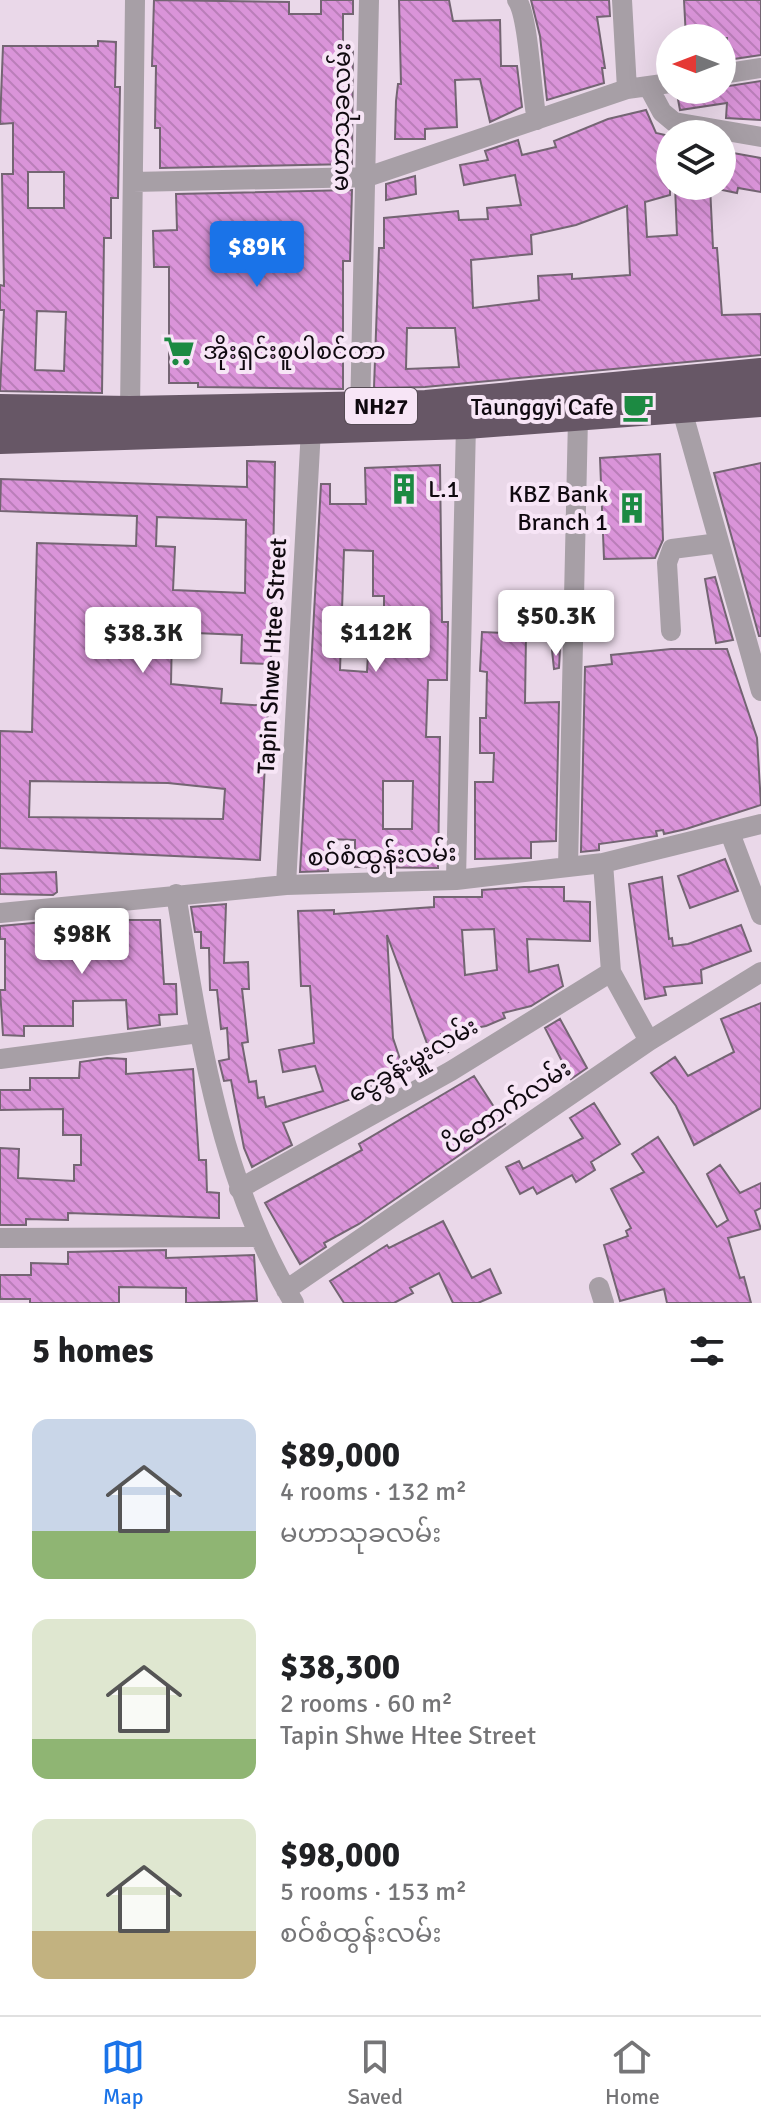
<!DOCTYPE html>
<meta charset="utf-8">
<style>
body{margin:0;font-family:Signika,"Noto Sans Myanmar",sans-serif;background:#f2f2f2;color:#202124;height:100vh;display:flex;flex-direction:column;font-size:30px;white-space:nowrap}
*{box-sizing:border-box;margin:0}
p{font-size:26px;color:#757577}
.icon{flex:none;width:44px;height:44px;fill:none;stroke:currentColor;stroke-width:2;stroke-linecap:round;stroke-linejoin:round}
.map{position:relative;height:1303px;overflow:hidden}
.details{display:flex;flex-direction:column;background:#fff;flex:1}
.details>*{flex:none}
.needle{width:52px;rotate:270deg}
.buttons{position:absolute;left:656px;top:24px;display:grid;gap:16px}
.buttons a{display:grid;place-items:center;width:80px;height:80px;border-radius:50%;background:#fff;box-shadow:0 8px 32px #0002;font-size:40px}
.price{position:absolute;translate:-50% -68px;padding:0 18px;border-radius:8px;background:#fff;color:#222;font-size:26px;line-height:52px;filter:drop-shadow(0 2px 4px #0008)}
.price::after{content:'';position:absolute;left:50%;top:48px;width:24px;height:18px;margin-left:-12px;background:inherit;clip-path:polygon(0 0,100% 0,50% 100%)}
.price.selected{background:#1a73e8;color:#fff}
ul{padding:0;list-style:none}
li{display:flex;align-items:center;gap:24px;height:200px;padding:0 32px}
li span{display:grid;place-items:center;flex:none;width:224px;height:160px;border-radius:16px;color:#555}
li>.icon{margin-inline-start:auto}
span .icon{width:96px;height:96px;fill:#fffc;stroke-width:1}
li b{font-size:34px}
h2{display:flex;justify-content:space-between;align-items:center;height:96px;padding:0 32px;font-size:34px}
.tabs{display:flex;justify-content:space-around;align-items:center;height:112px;border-top:2px solid #e0e0e0;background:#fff;font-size:22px;color:#757577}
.tabs a{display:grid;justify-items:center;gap:4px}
.tabs .selected{color:#1a73e8}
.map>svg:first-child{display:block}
.building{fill:url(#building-back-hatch);stroke:#746573;stroke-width:2;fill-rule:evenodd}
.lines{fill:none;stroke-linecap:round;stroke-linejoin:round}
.minor{stroke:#a79fa6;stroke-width:20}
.highway{stroke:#675766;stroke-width:30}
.labels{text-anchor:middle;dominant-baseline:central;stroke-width:8;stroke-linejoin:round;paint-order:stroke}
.shield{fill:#f7e5f6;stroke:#554b54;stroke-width:2}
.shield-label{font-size:22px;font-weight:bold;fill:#0f090f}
.street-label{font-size:24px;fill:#0f090f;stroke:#f7e5f6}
.poi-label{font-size:24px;fill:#0f090f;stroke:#f7e5f6;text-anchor:start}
</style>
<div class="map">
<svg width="761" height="1303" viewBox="0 0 761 1303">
<defs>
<pattern id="building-back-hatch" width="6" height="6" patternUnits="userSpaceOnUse" patternTransform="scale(2)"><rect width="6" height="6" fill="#da94d9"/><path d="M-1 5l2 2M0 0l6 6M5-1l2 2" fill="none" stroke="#ba7eb9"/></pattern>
</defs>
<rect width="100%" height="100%" fill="#ead8e9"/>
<path class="building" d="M 154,0 L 289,2 L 289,14 L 321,14 L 321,0 L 353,0 L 353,14 L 343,14 L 343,45 L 353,45 L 352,164 L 160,168 L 160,128 L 155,128 L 156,66 L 152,66 Z
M 399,0 L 449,0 L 453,21 L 500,20 L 501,66 L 517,66 L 522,107 L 490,122 L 480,79 L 455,80 L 457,127 L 425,129 L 425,139 L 395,139 L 396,101 L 398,84 L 401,84 Z
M 531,0 L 609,0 L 610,16 L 597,17 L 605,68 L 602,68 L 604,83 L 547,100 L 540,36 Z
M 684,0 L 761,0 L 761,55 L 727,60 L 727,38 L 686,38 Z
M 98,41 L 116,42 L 115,87 L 120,87 L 118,198 L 111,198 L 111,238 L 104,238 L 102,393 L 0,391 L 4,310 L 0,310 L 0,285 L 4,286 L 2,174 L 13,174 L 13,123 L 0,124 L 3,46 L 98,46 ZM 28,172 L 64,172 L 64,208 L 28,208 ZM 37,311 L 66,312 L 64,371 L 35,370 Z
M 761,81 L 761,120 L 726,118 L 727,103 L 680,110 L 677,94 L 681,90 L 722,90 L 722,87 Z
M 646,110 L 656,133 L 670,136 L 670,195 L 645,202 L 647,237 L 677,235 L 675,186 L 710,186 L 713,248 L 717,248 L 722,315 L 761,314 L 761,355 L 425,387 L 374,388 L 379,248 L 384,248 L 384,218 L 458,211 L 459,220 L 488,219 L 487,208 L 521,205 L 515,175 L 464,185 L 460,165 L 488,160 L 485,151 L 518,140 L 522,155 L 556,147 L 554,141 L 608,119 ZM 627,206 L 630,275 L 572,279 L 572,274 L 538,276 L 539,300 L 473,308 L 471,260 L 532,254 L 531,235 L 576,225 ZM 407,328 L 455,328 L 459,367 L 406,369 Z
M 722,151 L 761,158 L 761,192 L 738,188 L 737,193 L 722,190 Z
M 415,176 L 416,194 L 386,200 L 386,184 Z
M 352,190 L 350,261 L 343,261 L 343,389 L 198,387 L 198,383 L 169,383 L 169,267 L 154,267 L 153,231 L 177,230 L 176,194 Z
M 660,454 L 663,540 L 655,558 L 604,559 L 600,458 Z
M 247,461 L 275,462 L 271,664 L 241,663 L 242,635 L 172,632 L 171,684 L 222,689 L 221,703 L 268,706 L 260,860 L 0,848 L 0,731 L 32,732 L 37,543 L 136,546 L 137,516 L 0,511 L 1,479 L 247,487 ZM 157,517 L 246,520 L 245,593 L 173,590 L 175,547 L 156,546 ZM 30,781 L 168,783 L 225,789 L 223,819 L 29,817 Z
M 761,463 L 761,636 L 759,636 L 714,473 Z
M 440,465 L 442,622 L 448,622 L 447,680 L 428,680 L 426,737 L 440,737 L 438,868 L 355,867 L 355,840 L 328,839 L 328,871 L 300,872 L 321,484 L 330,484 L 330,504 L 366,504 L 365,468 ZM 344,550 L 373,551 L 373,596 L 384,596 L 384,638 L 369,637 L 367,672 L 340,670 ZM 383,781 L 413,781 L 412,829 L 383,829 Z
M 715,577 L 733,640 L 716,643 L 705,579 Z
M 482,632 L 526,634 L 525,703 L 559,702 L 556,841 L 531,842 L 531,858 L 475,859 L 475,782 L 493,782 L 494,753 L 480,753 L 480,718 L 486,718 L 487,672 L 480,671 Z
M 560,649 L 559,668 L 554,669 L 552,650 Z
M 671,649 L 727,649 L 757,738 L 761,805 L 686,829 L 664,834 L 663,830 L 656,831 L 657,836 L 599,844 L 599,850 L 581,852 L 585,667 L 612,664 L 611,655 Z
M 725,859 L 738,891 L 690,908 L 678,876 Z
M 56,872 L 57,892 L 53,895 L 0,894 L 0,874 Z
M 662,877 L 669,939 L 672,938 L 673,946 L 688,944 L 741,925 L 751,951 L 701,970 L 702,983 L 664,987 L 666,995 L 645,999 L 629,884 Z
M 524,887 L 564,887 L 564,901 L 590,902 L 590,941 L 527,939 L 529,972 L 558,965 L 563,986 L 531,1006 L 503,1013 L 505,1018 L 486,1026 L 441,1034 L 448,1052 L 432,1057 L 387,935 L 393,1038 L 405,1074 L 358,1090 L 360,1096 L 283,1123 L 292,1145 L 252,1167 L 244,1148 L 231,1080 L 224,1081 L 219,1061 L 229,1059 L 227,1028 L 221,1029 L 217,990 L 210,990 L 209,948 L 201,948 L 201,932 L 195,932 L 191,907 L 226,904 L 224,963 L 248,962 L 249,989 L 242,989 L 248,1042 L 242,1043 L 249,1082 L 256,1081 L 258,1098 L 264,1097 L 266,1107 L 323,1091 L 315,1066 L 283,1072 L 279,1050 L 314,1043 L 310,986 L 301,986 L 298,911 L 334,910 L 334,914 L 434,907 L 434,897 L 482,897 L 482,890 ZM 494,929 L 497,970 L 465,975 L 462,930 Z
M 121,920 L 160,920 L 164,984 L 176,984 L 177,1014 L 159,1015 L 160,1025 L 128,1029 L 126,1000 L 73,1001 L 73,1026 L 24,1026 L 24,1036 L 3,1035 L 0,990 L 5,990 L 5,939 L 0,939 L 0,926 L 55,921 L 57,936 L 73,936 L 73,944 L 122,942 Z
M 761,1003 L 761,1108 L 694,1145 L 676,1106 L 651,1073 L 675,1057 L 688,1076 L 734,1052 L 721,1019 Z
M 560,1019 L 587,1068 L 571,1079 L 545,1028 Z
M 107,1058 L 126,1059 L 126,1074 L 193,1069 L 199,1160 L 206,1160 L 207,1192 L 219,1193 L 219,1218 L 68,1213 L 68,1220 L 26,1219 L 26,1225 L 0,1225 L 0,1148 L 19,1149 L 18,1178 L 74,1181 L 74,1165 L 81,1165 L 81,1135 L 63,1135 L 63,1109 L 0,1110 L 0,1090 L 30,1090 L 30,1078 L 79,1078 L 80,1062 Z
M 474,1076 L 505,1124 L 359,1224 L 324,1243 L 326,1247 L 300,1264 L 265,1203 L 362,1150 L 359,1144 Z
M 594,1103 L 620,1144 L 591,1162 L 595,1170 L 576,1182 L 572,1175 L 537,1194 L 533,1187 L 520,1194 L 506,1167 L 519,1161 L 523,1169 L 583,1138 L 570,1118 Z
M 658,1137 L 717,1227 L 728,1220 L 707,1174 L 720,1165 L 740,1193 L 761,1183 L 761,1208 L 755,1211 L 761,1229 L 728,1238 L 740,1278 L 744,1277 L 751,1303 L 667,1303 L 664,1289 L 620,1301 L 604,1245 L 628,1236 L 626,1231 L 631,1228 L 611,1189 L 644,1172 L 632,1154 Z
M 443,1221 L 472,1278 L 490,1269 L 501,1293 L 478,1303 L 453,1303 L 439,1273 L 410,1288 L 413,1293 L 394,1303 L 344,1303 L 330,1281 L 387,1245 L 389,1248 Z
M 166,1250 L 166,1258 L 254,1255 L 257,1301 L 186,1303 L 186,1288 L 119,1287 L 119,1303 L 30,1303 L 30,1299 L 0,1299 L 0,1275 L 31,1275 L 31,1263 L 68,1264 L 68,1252 Z"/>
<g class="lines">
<path class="minor" d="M 517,0 C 529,17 531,93 537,120
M 622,0 L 627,89
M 722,74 L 761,68
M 648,86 L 662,112 L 674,122 L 761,137
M 133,182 L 367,177 L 627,89 L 670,83
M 682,410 L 761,691
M 130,411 L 135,0
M 360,416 L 369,0
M 671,631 L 667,563 L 672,549 L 719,543
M 730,833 L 761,915
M 603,863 L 611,972 L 649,1041
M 568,867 L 578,418
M 456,880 L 466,424
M 286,885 L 311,429
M 176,894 C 199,1033 219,1180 294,1303
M 0,913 L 286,885 L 456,880 L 568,867 L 603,863 L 761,824
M 0,1059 L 199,1033
M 239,1189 L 451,1071 L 611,972
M 0,1238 L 258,1237
M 599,1287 L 604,1303
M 286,1290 L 649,1041 L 761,972"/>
<path class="highway" d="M 0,409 L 130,411 L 426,405 L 761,373
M 0,439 L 466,424 L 761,402"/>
</g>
<defs>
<symbol id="supermarket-bare" viewBox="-9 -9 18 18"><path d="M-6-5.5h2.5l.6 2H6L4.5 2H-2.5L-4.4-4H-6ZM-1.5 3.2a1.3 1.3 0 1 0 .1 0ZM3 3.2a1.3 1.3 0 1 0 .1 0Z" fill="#1c8a42" stroke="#f7e5f6" stroke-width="2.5" paint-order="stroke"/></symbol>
<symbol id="cafe-bare" viewBox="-9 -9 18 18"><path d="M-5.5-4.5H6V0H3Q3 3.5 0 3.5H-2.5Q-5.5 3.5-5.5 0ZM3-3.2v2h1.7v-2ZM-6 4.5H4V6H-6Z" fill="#1c8a42" stroke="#f7e5f6" stroke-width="2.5" paint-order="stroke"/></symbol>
<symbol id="building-bare" viewBox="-9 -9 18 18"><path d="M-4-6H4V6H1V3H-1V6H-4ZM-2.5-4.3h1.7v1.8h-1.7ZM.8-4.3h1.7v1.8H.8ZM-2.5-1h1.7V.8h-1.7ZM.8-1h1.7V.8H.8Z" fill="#1c8a42" stroke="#f7e5f6" stroke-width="2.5" paint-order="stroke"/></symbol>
</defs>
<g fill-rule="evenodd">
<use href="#supermarket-bare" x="157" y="329" width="44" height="44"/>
<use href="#cafe-bare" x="616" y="385" width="44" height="44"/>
<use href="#building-bare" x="382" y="467" width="44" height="44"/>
<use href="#building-bare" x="610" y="486" width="44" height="44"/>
</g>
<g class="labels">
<rect class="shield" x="345" y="388" width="72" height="36" rx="6"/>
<g class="shield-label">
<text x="381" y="406">NH27</text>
</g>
<g class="street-label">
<text transform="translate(341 117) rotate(-89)">မဟာသုခလမ်း</text>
<text transform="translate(272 656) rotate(-87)">Tapin Shwe Htee Street</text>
<text transform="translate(382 855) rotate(-2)">စဝ်စံထွန်းလမ်း</text>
<text transform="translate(413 1060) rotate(-30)">ငွေခွန်းမှူးလမ်း</text>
<text transform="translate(507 1107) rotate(-34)">ပိတောက်လမ်း</text>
</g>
<g class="poi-label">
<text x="203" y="351">အိုးရှင်းစူပါစင်တာ</text>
<text x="614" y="407" text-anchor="end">Taunggyi Cafe</text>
<text x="428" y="489">L.1</text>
<text x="608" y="494" text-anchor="end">KBZ Bank<tspan x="608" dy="28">Branch 1</tspan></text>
</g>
</g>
</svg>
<div class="buttons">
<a><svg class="needle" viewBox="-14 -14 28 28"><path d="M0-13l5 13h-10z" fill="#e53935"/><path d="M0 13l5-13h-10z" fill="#757577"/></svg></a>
<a><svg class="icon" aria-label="layers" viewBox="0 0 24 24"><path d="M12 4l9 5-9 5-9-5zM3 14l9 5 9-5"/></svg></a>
</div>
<b class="price selected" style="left:257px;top:289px">$89K</b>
<b class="price" style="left:556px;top:658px">$50.3K</b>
<b class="price" style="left:376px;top:674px">$112K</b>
<b class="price" style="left:143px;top:675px">$38.3K</b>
<b class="price" style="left:82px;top:976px">$98K</b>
</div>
<section class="details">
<h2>5 homes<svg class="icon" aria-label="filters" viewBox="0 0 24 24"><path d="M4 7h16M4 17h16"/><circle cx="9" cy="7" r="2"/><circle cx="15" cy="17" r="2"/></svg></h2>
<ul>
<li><span style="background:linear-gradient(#c9d6e8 70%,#8fb573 0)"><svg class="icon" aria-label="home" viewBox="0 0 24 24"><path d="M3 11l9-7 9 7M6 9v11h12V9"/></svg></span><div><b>$89,000</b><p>4 rooms · 132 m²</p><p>မဟာသုခလမ်း</p></div></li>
<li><span style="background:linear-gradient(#dfe7d0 75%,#8fb573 0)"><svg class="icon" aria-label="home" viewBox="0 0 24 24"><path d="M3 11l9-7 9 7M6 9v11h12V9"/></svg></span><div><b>$38,300</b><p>2 rooms · 60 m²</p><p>Tapin Shwe Htee Street</p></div></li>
<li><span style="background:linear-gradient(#dfe7d0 70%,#c2b280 0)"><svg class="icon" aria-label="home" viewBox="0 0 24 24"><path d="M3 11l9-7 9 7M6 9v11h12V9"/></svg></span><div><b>$98,000</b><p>5 rooms · 153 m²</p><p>စဝ်စံထွန်းလမ်း</p></div></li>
</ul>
</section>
<nav class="tabs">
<a class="selected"><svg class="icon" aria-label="map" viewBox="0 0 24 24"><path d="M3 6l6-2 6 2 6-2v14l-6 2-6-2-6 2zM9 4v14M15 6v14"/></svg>Map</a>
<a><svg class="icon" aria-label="saved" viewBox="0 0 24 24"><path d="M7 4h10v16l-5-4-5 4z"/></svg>Saved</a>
<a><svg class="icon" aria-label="home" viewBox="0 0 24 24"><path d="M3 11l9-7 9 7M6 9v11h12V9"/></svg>Home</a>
</nav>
